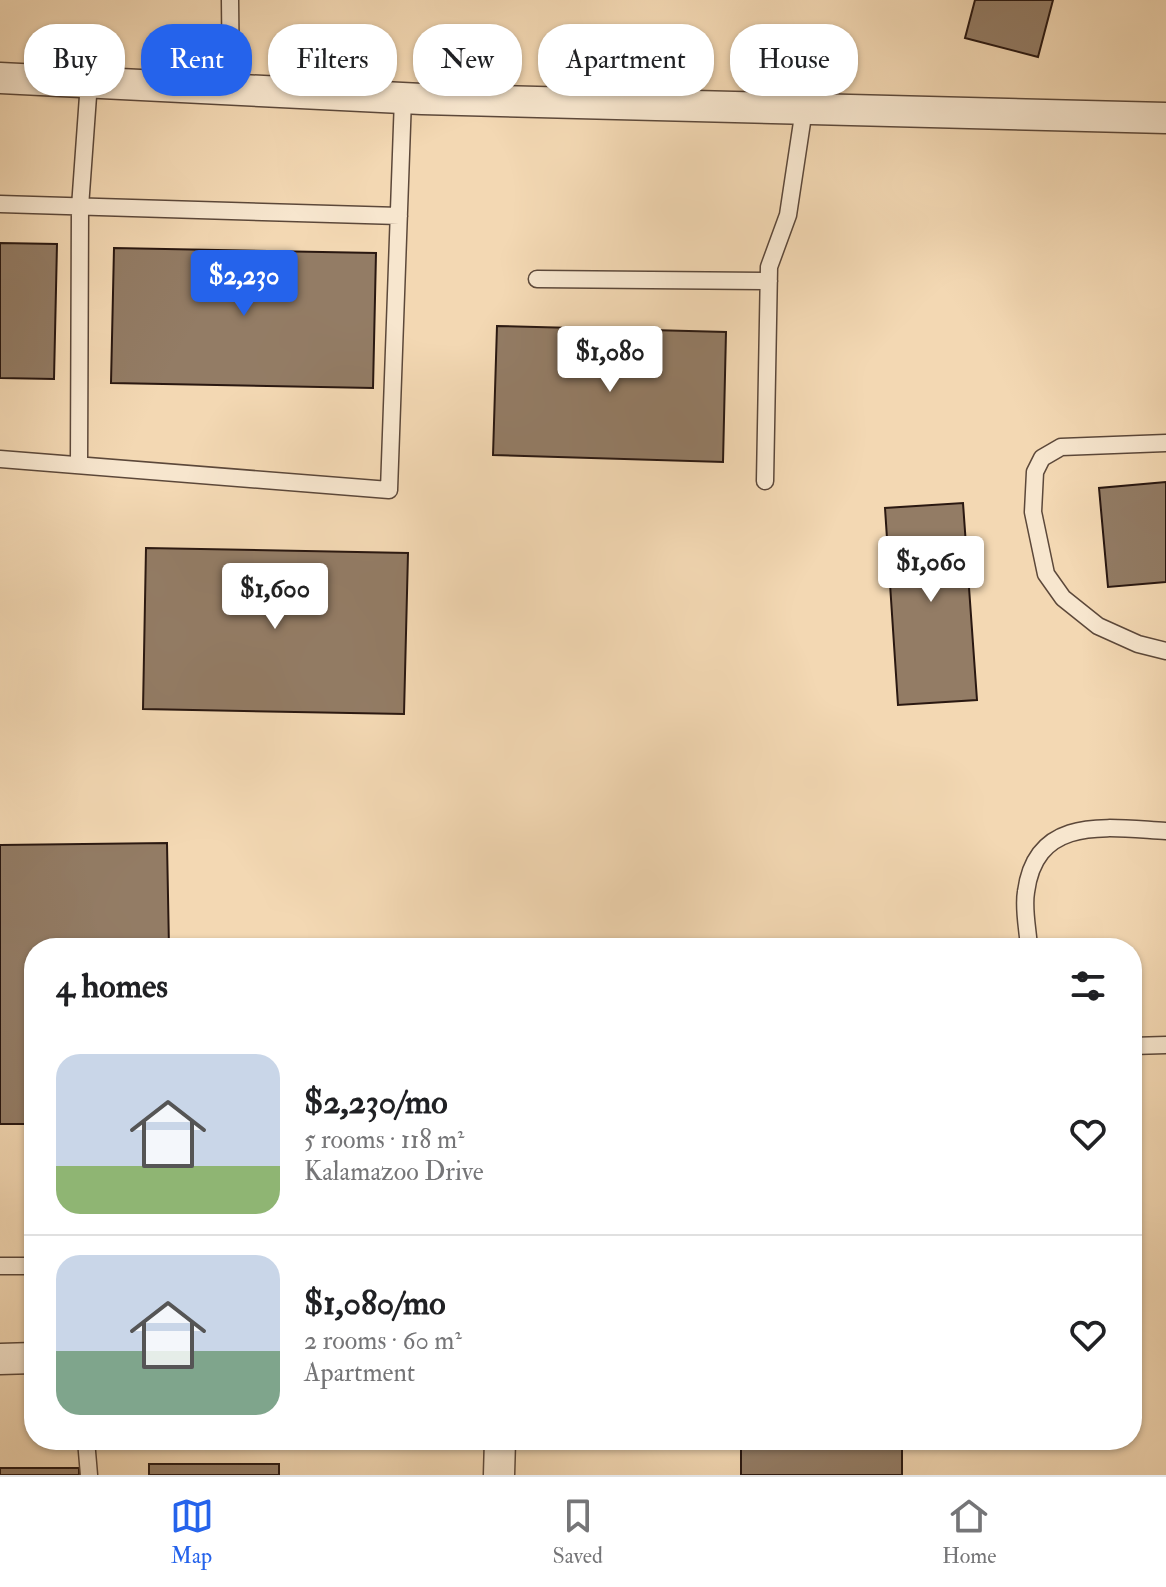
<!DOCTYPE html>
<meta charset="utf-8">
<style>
body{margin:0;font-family:"IM FELL Double Pica",serif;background:#f6f6f6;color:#202124;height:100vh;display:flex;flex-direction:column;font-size:30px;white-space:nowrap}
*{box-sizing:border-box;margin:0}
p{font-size:26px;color:#757577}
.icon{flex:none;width:44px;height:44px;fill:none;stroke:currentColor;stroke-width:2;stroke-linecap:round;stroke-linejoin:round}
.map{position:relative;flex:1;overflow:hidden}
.sheet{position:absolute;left:24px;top:938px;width:1118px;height:512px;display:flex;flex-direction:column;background:#fff;border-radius:32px;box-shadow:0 2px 6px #0004}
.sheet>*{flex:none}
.banner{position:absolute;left:24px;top:24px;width:1118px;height:72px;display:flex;gap:16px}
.price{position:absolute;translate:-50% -68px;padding:0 18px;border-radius:8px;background:#fff;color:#222;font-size:26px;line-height:52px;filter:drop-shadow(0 2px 4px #0008)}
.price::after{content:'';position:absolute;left:50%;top:48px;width:24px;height:18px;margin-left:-12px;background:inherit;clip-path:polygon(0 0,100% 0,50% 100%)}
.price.selected{background:#2563eb;color:#fff}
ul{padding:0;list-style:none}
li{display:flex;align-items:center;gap:24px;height:200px;padding:0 32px}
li+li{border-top:2px solid #e0e0e0}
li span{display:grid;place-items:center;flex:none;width:224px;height:160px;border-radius:24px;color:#555}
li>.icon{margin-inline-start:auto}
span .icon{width:96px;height:96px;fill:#fffc;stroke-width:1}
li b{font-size:34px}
h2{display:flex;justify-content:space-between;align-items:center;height:96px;padding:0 32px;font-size:34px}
.tag{padding:0 28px;border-radius:32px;background:#fff;box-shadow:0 2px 6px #0004;font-size:28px;line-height:72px}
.tag.selected{background:#2563eb;color:#fff}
.tabs{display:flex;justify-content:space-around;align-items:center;height:112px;border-top:2px solid #e0e0e0;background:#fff;font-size:22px;color:#757577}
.tabs a{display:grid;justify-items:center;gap:4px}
.tabs .selected{color:#2563eb}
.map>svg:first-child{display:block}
.building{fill:#937c65;stroke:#2a1811;stroke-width:2}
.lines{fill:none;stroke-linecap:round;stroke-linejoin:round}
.service-casing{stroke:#5c483a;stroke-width:19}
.minor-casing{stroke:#5c483a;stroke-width:33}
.service{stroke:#f7e6ce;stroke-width:16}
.minor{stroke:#f7e6ce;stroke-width:30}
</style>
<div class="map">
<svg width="1166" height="1475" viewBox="0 0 1166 1475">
<rect width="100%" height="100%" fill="#f3d8b3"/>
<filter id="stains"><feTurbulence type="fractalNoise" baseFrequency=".0025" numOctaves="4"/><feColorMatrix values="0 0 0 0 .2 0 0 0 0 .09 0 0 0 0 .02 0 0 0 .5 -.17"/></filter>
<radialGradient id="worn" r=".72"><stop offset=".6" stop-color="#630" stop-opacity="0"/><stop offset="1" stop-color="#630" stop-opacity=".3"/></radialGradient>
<path class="building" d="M 975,0 L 1053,0 L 1038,57 L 965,38 Z
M 0,243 L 57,244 L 54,379 L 0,378 Z
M 114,248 L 376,253 L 373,388 L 111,383 Z
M 497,326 L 726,332 L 723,462 L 493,455 Z
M 1166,482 L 1166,582 L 1108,587 L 1099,488 Z
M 963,503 L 977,700 L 898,705 L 885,508 Z
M 146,548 L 408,553 L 404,714 L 143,709 Z
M 167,843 L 169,948 L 34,948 L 34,1124 L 0,1124 L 0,845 Z
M 741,1440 L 902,1440 L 902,1475 L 741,1475 Z
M 149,1464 L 279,1464 L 279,1475 L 149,1475 Z
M 0,1468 L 79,1468 L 79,1475 L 0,1475 Z"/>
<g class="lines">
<defs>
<path id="service" d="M 230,0 L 231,89
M 0,204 L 399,216
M 537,279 L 769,281
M 1166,443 L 1061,447 L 1042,458 L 1035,472 L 1033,512 L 1046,574 L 1063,598 L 1098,626 L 1138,644 L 1166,651
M 0,459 L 389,490 L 403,98
M 79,465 L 80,207 L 89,82
M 765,481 L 769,267 L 788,215 L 804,109
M 1029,948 C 1028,930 1023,909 1026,892 C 1036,814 1108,828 1166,831
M 1132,1046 L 1166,1045
M 0,1266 L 34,1266
M 86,1440 L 89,1475"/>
<path id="minor" d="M 0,78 L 422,99 L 1166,118
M 0,1359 L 34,1358
M 499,1475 L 500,1440"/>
</defs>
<use href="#service" class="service-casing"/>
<use href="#minor" class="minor-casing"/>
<use href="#service" class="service"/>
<use href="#minor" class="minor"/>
</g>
<rect width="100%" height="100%" filter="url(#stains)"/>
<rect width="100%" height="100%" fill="url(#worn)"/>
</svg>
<b class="price selected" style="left:244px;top:318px">$2,230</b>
<b class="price" style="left:610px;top:394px">$1,080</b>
<b class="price" style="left:931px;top:604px">$1,060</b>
<b class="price" style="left:275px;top:631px">$1,600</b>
<div class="banner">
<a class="tag">Buy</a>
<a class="tag selected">Rent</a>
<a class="tag">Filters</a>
<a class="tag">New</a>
<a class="tag">Apartment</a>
<a class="tag">House</a>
</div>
<section class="sheet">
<h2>4 homes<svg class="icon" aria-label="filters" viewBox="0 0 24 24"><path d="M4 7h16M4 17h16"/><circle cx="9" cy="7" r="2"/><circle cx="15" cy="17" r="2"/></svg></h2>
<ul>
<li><span style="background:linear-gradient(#c9d6e8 70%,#8fb573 0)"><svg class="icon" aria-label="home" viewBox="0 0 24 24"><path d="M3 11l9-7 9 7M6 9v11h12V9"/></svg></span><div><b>$2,230/mo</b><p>5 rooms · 118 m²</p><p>Kalamazoo Drive</p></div><svg class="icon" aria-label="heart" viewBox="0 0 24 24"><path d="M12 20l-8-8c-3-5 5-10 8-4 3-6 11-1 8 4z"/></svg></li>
<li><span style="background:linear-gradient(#c9d6e8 60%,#7fa58c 0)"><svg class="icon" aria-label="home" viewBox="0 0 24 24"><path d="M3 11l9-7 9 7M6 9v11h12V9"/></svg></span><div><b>$1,080/mo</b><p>2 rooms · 60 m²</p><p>Apartment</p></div><svg class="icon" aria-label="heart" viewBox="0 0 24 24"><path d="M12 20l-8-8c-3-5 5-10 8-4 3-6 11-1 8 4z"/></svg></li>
</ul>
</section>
</div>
<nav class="tabs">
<a class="selected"><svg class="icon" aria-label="map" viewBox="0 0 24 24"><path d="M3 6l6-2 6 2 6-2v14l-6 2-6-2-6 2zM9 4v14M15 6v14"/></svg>Map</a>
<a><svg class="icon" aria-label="saved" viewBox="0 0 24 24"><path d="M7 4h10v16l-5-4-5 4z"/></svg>Saved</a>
<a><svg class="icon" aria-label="home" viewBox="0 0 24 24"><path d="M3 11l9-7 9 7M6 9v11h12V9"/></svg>Home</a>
</nav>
